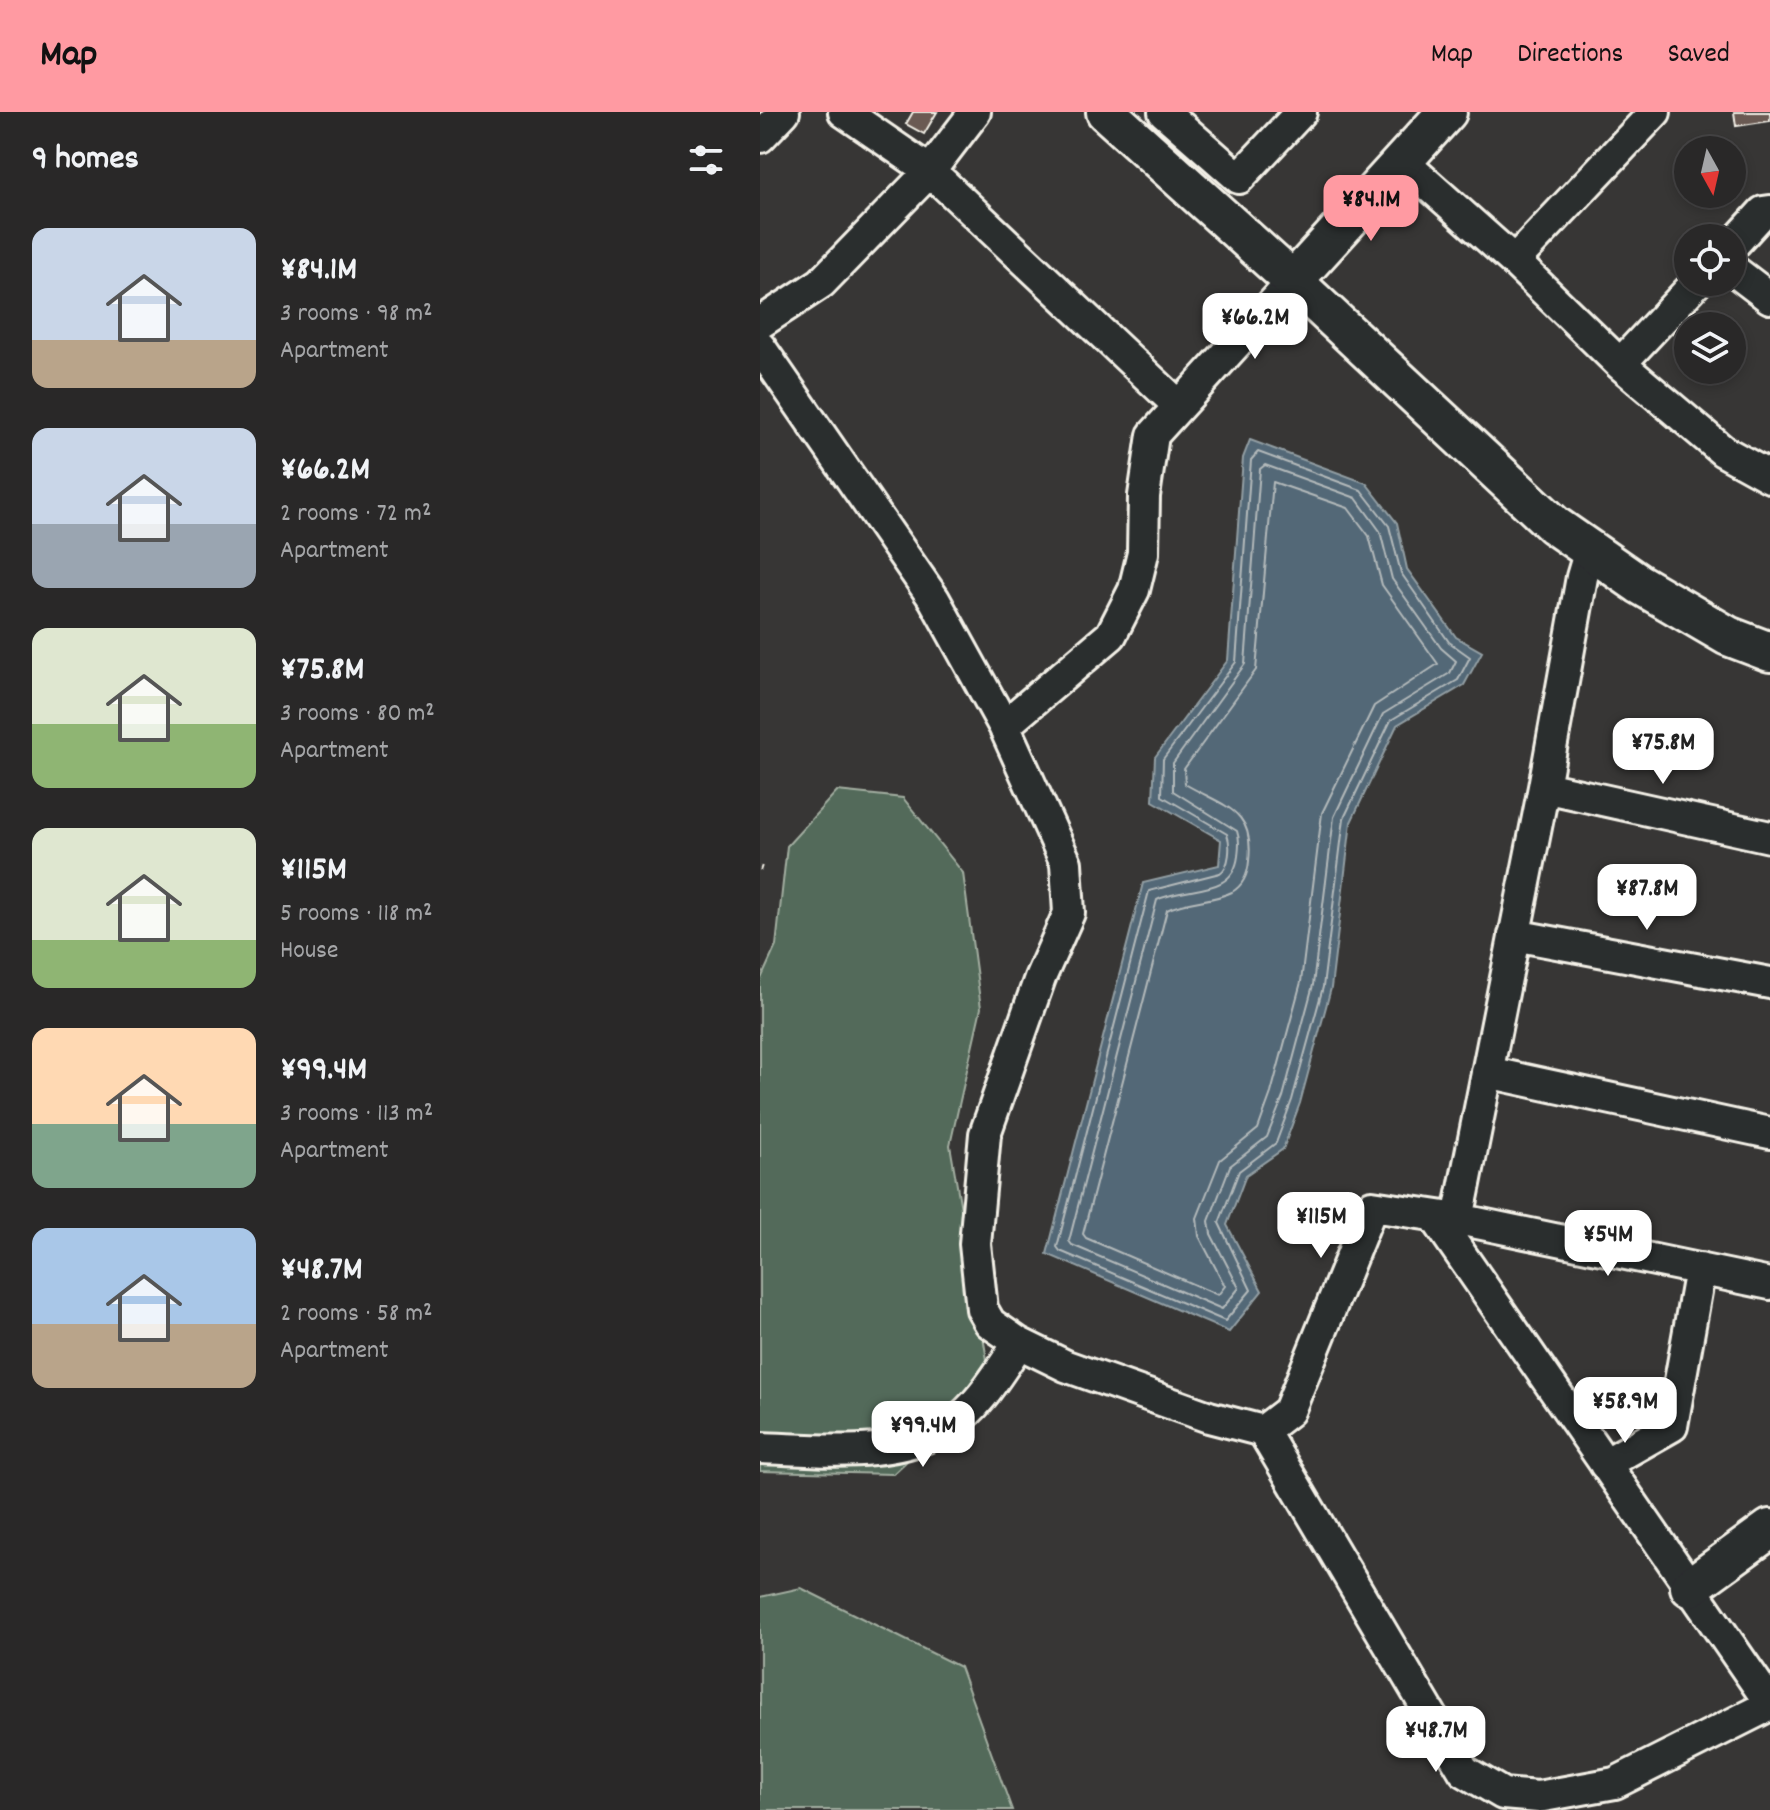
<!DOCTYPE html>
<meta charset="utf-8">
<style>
body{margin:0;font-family:Dekko,sans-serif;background:#313030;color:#f1f3f6;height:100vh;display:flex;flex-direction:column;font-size:30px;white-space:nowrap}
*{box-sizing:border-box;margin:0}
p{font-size:26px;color:#a5a6a8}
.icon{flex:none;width:44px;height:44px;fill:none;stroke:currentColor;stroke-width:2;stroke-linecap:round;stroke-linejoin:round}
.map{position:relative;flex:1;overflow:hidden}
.drawer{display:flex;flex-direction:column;background:#292828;width:760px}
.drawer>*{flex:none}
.needle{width:52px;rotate:172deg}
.buttons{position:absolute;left:914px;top:24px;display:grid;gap:16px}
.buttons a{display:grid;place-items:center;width:72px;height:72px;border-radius:50%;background:#292828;box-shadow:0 4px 12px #0003,0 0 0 2px #454445;font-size:40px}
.price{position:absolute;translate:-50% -68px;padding:0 18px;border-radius:16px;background:#fff;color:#222;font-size:26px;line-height:52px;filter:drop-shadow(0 2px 4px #0008)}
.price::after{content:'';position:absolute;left:50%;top:48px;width:24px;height:18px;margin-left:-12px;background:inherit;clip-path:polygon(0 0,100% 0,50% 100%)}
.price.active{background:#ff9aa2;color:#111}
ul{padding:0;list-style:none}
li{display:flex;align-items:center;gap:24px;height:200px;padding:0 32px}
li span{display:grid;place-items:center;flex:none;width:224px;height:160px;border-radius:16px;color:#555}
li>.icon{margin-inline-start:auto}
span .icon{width:96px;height:96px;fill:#fffc;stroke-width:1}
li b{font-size:34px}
h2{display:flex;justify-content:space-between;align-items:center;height:96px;padding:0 32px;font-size:34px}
header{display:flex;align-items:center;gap:48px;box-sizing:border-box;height:112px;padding:0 40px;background:#ff9aa2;color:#111}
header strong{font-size:38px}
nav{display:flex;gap:44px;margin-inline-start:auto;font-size:28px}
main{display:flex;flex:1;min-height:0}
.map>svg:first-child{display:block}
.green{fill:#526b5a;stroke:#a3aea1;stroke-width:2}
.water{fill:#536877;stroke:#939fa4;stroke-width:2}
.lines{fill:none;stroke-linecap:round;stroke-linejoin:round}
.shore{stroke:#b4babb;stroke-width:2}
.building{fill:#6a5a52;stroke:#f4f1e8;stroke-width:2}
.minor-casing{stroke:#f4f1e8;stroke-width:36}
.tertiary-casing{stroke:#f4f1e8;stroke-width:44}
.path{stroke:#f4f1e8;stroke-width:5;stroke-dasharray:2 6;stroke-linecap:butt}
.minor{stroke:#2a2d2e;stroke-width:30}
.tertiary{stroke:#2a2d2e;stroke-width:38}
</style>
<header>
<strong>Map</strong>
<nav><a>Map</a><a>Directions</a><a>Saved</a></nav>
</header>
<main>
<section class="drawer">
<h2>9 homes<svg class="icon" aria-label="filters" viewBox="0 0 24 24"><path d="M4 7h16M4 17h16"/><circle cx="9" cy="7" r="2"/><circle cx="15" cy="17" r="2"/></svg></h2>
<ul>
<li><span style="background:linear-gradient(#c9d6e8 70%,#b9a48a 0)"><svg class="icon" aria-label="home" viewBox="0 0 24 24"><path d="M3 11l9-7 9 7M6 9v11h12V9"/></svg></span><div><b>¥84.1M</b><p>3 rooms · 98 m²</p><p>Apartment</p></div></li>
<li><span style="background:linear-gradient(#c9d6e8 60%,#9aa5b1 0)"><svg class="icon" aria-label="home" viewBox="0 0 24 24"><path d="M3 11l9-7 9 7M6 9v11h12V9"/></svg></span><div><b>¥66.2M</b><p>2 rooms · 72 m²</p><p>Apartment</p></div></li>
<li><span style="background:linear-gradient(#dfe7d0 60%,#8fb573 0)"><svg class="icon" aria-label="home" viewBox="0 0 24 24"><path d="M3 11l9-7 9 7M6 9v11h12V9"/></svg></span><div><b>¥75.8M</b><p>3 rooms · 80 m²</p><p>Apartment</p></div></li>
<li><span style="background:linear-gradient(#dfe7d0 70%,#8fb573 0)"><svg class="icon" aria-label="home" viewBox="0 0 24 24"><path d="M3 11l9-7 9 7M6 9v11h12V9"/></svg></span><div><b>¥115M</b><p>5 rooms · 118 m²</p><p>House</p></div></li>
<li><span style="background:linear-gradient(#ffd9b3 60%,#7fa58c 0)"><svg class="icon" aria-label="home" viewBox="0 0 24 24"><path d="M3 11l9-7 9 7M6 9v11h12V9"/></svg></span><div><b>¥99.4M</b><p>3 rooms · 113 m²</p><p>Apartment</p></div></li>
<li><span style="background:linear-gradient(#a9c7e8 60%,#b9a48a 0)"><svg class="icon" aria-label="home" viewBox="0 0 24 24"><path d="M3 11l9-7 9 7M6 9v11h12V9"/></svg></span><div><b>¥48.7M</b><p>2 rooms · 58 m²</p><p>Apartment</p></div></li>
</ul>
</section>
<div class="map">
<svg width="1010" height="1698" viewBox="0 0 1010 1698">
<rect width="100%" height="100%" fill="#373635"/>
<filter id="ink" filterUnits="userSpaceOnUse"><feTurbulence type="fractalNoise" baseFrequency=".0125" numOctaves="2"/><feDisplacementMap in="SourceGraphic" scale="16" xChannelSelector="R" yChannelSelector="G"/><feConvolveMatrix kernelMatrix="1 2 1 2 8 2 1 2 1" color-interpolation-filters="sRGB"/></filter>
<g filter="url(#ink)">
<path class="green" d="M 77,679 L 143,686 L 203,761 L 221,896 L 190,1033 L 231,1271 L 133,1362 L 0,1359 L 0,869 L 16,834 L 27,734 Z
M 41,1476 L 200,1555 L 252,1698 L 0,1698 L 0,1485 Z"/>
<path class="water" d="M 490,328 L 606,371 L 637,411 L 647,457 L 696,525 L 722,540 L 704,573 L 637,613 L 591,710 L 571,876 L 540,991 L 523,1037 L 486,1063 L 467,1113 L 502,1179 L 469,1220 L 287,1142 L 383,771 L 459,753 L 461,728 L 393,689 L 395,645 L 468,548 L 483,346 Z"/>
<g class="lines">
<path class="shore" d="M 498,340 L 601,378 L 629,414 L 641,461 L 689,530 L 710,545 L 698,568 L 631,608 L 584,706 L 563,875 L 532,988 L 516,1031 L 479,1059 L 459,1111 L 491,1178 L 465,1209 L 300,1139 L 297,1135 L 389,779 L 460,761 C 470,755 471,733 467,722 L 402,684 L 403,647 L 476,550 L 491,348 Z
M 505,353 L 596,386 L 620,419 L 632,467 L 681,536 L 696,549 L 690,561 L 623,602 L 574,705 L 553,873 L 523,985 L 507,1025 L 470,1054 L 449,1109 L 451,1122 L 479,1176 L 462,1197 L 312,1133 L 309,1129 L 397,788 C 426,773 473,786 478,744 C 479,735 480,728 477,719 L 413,679 L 413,651 L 485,552 L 500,357 Z
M 513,370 L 588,396 L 609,424 L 622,473 L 678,552 L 614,594 L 562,701 L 541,870 L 511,981 L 498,1017 L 460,1048 L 437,1106 L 439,1124 L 465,1174 L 458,1183 L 326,1126 L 323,1122 L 407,798 C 426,788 452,790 472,780 C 484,773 488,762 489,749 C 495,697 464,695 425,672 L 424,657 L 496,558 Z"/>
</g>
<path class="building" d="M 153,0 L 177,0 L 164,22 L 146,12 Z
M 974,0 L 1010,0 L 1010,9 L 976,14 Z"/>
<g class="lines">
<defs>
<path id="minor" d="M 84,0 L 170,59 L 418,293
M 404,0 L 479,66 L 541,0
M 0,25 L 24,0
M 643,50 L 754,149 L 860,252 L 963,339 L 1010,365
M 972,134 L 1003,100 L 1010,99
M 754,149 L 895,0
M 972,157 L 1010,186
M 0,211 L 61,171 L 170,59 L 215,0
M 0,235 L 174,487 L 244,614 L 306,751 L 309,801 L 280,866 L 225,1022 L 215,1132 L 222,1197 L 230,1211 L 259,1231 L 306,1254 L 449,1305 L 503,1319 L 704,1659 L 743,1682 L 778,1685 L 855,1671 L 1010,1593
M 860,252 L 937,170
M 244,614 L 351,523 L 374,478 L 383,441 L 384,384 L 393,323 L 533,169
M 784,675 L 1010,725
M 754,823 L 1010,871
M 727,960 L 1010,1021
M 675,1105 L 1010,1591
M 698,1107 L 784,675 L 822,465 L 830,438
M 503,1319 L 529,1299 L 612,1094 L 698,1107 L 1010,1172
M 0,1336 C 64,1338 136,1348 192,1312 C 220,1294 240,1258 259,1231
M 845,1352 L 912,1314 L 940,1157"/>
<path id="tertiary" d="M 346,0 L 533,169 L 794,413 L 879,472 L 968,524 L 1010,540
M 533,169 L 687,0
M 930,1475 L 1010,1417"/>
</defs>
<use href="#minor" class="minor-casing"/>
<use href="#tertiary" class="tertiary-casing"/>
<path class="path" d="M 0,756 L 3,757"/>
<use href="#minor" class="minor"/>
<use href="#tertiary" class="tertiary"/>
</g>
</g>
</svg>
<div class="buttons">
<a><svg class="needle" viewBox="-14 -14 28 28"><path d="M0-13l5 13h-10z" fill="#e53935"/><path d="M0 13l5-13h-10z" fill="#a5a6a8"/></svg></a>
<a><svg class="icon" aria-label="locate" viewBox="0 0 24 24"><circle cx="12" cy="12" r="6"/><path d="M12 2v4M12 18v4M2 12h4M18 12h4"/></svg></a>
<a><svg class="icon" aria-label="layers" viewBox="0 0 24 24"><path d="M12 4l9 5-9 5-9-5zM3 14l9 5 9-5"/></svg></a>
</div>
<b class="price active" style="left:611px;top:131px">¥84.1M</b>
<b class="price" style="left:495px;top:249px">¥66.2M</b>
<b class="price" style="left:903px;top:674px">¥75.8M</b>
<b class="price" style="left:887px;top:820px">¥87.8M</b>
<b class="price" style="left:561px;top:1148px">¥115M</b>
<b class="price" style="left:848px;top:1166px">¥54M</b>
<b class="price" style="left:865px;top:1333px">¥58.9M</b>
<b class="price" style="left:163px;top:1357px">¥99.4M</b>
<b class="price" style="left:676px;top:1662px">¥48.7M</b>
</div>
</main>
